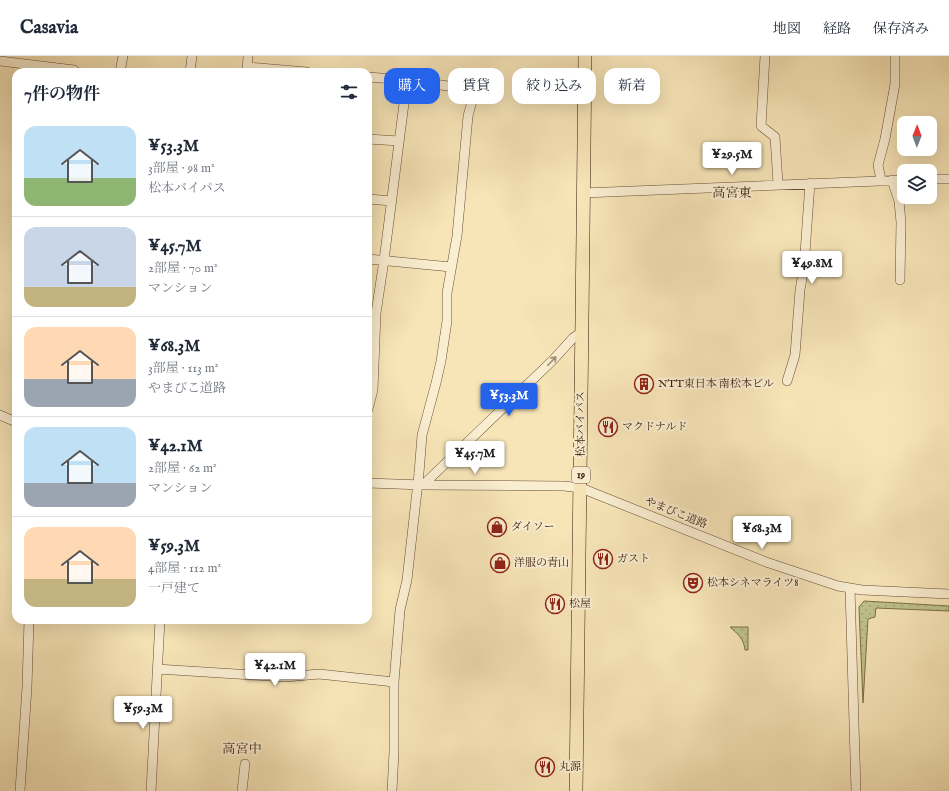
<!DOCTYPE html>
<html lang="ja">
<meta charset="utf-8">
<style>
body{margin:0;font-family:"IM FELL English","Noto Serif JP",serif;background:#f2f2f3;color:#1f2937;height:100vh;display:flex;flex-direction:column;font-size:15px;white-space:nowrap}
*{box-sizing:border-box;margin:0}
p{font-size:13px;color:#747a83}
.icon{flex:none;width:22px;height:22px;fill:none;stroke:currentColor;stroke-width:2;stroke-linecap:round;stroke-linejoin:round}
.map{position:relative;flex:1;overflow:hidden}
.panel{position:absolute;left:12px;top:12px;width:360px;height:556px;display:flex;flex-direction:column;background:#fff;border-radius:12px;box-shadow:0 4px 16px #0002}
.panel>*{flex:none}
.hud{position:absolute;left:384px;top:12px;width:380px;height:36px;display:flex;gap:8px}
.needle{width:26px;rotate:1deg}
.controls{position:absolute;left:897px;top:60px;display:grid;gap:8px}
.controls a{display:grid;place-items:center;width:40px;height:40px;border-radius:8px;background:#fff;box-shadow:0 4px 16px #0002;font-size:20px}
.price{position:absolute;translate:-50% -34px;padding:0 9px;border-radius:4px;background:#fff;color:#222;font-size:13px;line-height:26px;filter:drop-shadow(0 1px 2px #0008)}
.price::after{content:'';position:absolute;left:50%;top:24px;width:12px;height:9px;margin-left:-6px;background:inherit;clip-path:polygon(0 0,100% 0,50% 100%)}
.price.current{background:#2563eb;color:#fff}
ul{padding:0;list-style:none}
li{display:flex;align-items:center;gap:12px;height:100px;padding:0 12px}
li+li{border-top:1px solid #e0e1e3}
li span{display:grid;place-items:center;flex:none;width:112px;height:80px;border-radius:12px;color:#555}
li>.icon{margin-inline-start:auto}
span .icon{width:48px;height:48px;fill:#fffc;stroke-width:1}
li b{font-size:17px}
h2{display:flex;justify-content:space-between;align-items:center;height:48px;padding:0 12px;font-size:17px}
.chip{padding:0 14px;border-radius:12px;background:#fff;box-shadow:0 4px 16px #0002;font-size:14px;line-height:36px}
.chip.current{background:#2563eb;color:#fff}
header{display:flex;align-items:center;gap:24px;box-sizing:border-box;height:56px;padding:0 20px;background:#fff;border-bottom:1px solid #e0e1e3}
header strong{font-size:19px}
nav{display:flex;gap:22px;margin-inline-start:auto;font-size:14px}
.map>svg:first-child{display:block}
.grass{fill:url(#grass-dots);stroke:#7c6e4a}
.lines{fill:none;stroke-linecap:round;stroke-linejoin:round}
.minor-casing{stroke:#684c34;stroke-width:10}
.highway-casing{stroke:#391908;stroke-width:14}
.minor{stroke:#faeed1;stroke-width:9}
.highway{stroke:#f7e5b8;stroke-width:13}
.oneway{stroke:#a38e77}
.labels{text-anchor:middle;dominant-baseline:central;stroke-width:4;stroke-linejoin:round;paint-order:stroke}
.shield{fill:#faeed1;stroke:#735944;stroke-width:1}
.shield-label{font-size:10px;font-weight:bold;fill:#391908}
.poi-label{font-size:11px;fill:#391908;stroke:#faeed1;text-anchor:start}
.street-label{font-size:11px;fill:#391908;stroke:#faeed1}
.quarter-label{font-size:13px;fill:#391908;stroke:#faeed1}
</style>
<header>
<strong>Casavia</strong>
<nav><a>地図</a><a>経路</a><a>保存済み</a></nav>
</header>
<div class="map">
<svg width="949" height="735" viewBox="0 0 949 735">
<defs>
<pattern id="grass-dots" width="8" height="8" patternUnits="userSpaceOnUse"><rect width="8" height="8" fill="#bfc38d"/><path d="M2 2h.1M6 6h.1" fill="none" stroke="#a5a778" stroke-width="1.8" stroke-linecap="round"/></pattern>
</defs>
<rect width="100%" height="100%" fill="#f7e5b8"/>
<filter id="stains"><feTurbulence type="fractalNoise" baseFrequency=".005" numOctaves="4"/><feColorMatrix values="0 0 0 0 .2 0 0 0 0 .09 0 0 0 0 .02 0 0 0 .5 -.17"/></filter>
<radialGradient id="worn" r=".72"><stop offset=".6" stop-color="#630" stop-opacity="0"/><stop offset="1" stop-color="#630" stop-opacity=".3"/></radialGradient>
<path class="grass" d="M 864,545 L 949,550 L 949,555 L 876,552 L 875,561 L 868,563 L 863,647 L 859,551 Z
M 730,571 L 748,571 L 748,594 L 745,594 C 744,583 738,578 730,571 Z"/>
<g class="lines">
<defs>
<path id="minor" d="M 765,0 L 761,70 L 775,81 L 778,128
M 0,5 L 74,14 L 76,16
M 247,11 L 307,16
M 120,16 L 123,0
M 190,16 L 192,0
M 247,16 L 248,0
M 368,21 L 407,24 L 475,34 L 468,60 L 457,180 L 447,237 L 447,265 L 441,305 L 436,327 L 422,379 L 419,417 L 407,524 L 400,554 L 394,626 L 394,696 L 392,735
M 368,83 L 399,85
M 930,123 L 949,123
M 881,124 L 878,109 L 885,83 L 895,28 L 895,0
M 892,124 L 899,145 L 901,166 L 900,224
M 583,137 L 904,124
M 368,143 L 392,145
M 368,203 L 451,211
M 787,325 L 795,299 L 800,234 L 804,211 L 810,127
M 368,353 L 373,334 L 376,257 L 384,204 L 407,24
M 0,359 L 16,366
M 368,427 L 423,429 L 564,430 L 581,432 L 766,506 L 838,530 L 862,534 L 949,538
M 423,429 L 553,304 L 573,282 L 582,276
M 850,532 L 856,735
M 157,613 L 286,621 L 319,618 L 394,626
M 20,735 L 27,631 L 29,564
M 151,735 L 160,564
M 242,735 L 245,708"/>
<path id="highway" d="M 576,735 C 580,490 582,245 585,0"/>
</defs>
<use href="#minor" class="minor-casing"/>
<use href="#highway" class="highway-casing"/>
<use href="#minor" class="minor"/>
<use href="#highway" class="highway"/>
</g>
<defs><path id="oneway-shaft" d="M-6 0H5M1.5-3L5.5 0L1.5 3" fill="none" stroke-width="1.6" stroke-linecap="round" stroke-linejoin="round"/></defs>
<use class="oneway" href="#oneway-shaft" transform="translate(552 305) rotate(-46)"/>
<defs>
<symbol id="building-ring" viewBox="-11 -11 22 22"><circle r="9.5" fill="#faeed1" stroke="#8f2418" stroke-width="1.5"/><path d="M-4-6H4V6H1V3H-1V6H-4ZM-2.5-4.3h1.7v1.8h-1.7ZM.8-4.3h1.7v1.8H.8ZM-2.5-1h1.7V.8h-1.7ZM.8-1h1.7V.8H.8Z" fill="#8f2418"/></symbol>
<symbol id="restaurant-ring" viewBox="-11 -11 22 22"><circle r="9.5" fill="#faeed1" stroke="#8f2418" stroke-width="1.5"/><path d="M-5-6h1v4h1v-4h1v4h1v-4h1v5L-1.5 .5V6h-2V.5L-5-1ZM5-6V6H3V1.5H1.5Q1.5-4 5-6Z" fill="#8f2418"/></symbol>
<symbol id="shop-ring" viewBox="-11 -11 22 22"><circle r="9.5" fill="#faeed1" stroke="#8f2418" stroke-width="1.5"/><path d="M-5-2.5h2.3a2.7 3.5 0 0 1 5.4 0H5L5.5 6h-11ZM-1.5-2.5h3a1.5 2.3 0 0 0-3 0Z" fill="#8f2418"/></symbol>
<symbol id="theatre-ring" viewBox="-11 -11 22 22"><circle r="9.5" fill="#faeed1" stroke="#8f2418" stroke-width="1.5"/><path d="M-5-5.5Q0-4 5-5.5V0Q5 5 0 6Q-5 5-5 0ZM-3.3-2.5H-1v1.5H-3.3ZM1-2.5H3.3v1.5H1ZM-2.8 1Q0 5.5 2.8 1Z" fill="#8f2418"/></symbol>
</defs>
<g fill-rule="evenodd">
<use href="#building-ring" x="633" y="317" width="22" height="22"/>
<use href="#restaurant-ring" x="597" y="360" width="22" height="22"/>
<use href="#shop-ring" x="486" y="460" width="22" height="22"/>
<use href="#restaurant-ring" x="592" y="492" width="22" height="22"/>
<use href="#shop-ring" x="489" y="496" width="22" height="22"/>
<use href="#theatre-ring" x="682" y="516" width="22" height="22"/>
<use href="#restaurant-ring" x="544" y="537" width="22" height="22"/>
<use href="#restaurant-ring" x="534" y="700" width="22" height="22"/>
</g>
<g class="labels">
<rect class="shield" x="572" y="411" width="18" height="16" rx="3"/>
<g class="shield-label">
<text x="581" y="419">19</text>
</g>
<g class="poi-label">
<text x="658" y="328">NTT東日本 南松本ビル</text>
<text x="622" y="371">マクドナルド</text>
<text x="511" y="471">ダイソー</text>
<text x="617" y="503">ガスト</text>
<text x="514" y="507">洋服の青山</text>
<text x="707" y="527">松本シネマライツ8</text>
<text x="569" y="548">松屋</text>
<text x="559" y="711">丸源</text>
</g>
<g class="street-label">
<text transform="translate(581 368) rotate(-90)">松本バイパス</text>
<text transform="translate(676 457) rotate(22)">やまびこ道路</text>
</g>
<g class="quarter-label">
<text x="732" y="137">高宮東</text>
<text x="242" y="693">高宮中</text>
</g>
</g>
<rect width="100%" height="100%" filter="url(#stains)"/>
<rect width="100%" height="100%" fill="url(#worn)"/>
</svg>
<div class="controls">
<a><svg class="needle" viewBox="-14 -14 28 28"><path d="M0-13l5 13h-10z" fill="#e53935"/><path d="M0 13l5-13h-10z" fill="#747a83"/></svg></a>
<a><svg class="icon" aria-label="layers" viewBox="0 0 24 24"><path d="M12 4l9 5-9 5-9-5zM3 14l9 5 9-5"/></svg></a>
</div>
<b class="price" style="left:732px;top:120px">¥29.5M</b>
<b class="price" style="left:812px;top:229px">¥49.8M</b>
<b class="price current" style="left:509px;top:361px">¥53.3M</b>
<b class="price" style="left:475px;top:419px">¥45.7M</b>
<b class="price" style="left:762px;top:494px">¥68.3M</b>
<b class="price" style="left:275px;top:631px">¥42.1M</b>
<b class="price" style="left:143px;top:674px">¥59.3M</b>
<div class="hud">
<a class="chip current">購入</a>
<a class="chip">賃貸</a>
<a class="chip">絞り込み</a>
<a class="chip">新着</a>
</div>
<section class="panel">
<h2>7件の物件<svg class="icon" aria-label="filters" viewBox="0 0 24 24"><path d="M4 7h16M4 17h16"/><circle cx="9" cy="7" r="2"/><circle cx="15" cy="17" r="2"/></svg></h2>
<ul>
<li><span style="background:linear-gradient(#bfe0f5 65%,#8fb573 0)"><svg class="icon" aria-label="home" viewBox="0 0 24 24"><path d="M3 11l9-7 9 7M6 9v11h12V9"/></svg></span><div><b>¥53.3M</b><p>3部屋 · 98 m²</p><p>松本バイパス</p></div></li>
<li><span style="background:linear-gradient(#c9d6e8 75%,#c2b280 0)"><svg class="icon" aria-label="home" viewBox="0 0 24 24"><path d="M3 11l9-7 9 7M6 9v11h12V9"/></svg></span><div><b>¥45.7M</b><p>2部屋 · 70 m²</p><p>マンション</p></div></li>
<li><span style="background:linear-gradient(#ffd9b3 65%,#9aa5b1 0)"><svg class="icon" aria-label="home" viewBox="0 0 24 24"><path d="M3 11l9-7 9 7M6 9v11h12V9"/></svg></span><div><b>¥68.3M</b><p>3部屋 · 113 m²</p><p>やまびこ道路</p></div></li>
<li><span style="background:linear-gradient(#bfe0f5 70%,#9aa5b1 0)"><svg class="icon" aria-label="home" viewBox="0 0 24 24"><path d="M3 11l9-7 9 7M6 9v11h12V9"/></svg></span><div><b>¥42.1M</b><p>2部屋 · 62 m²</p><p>マンション</p></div></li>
<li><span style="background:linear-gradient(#ffd9b3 65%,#c2b280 0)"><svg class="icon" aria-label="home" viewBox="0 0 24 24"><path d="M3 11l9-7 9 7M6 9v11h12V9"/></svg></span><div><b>¥59.3M</b><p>4部屋 · 112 m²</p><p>一戸建て</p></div></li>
</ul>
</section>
</div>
